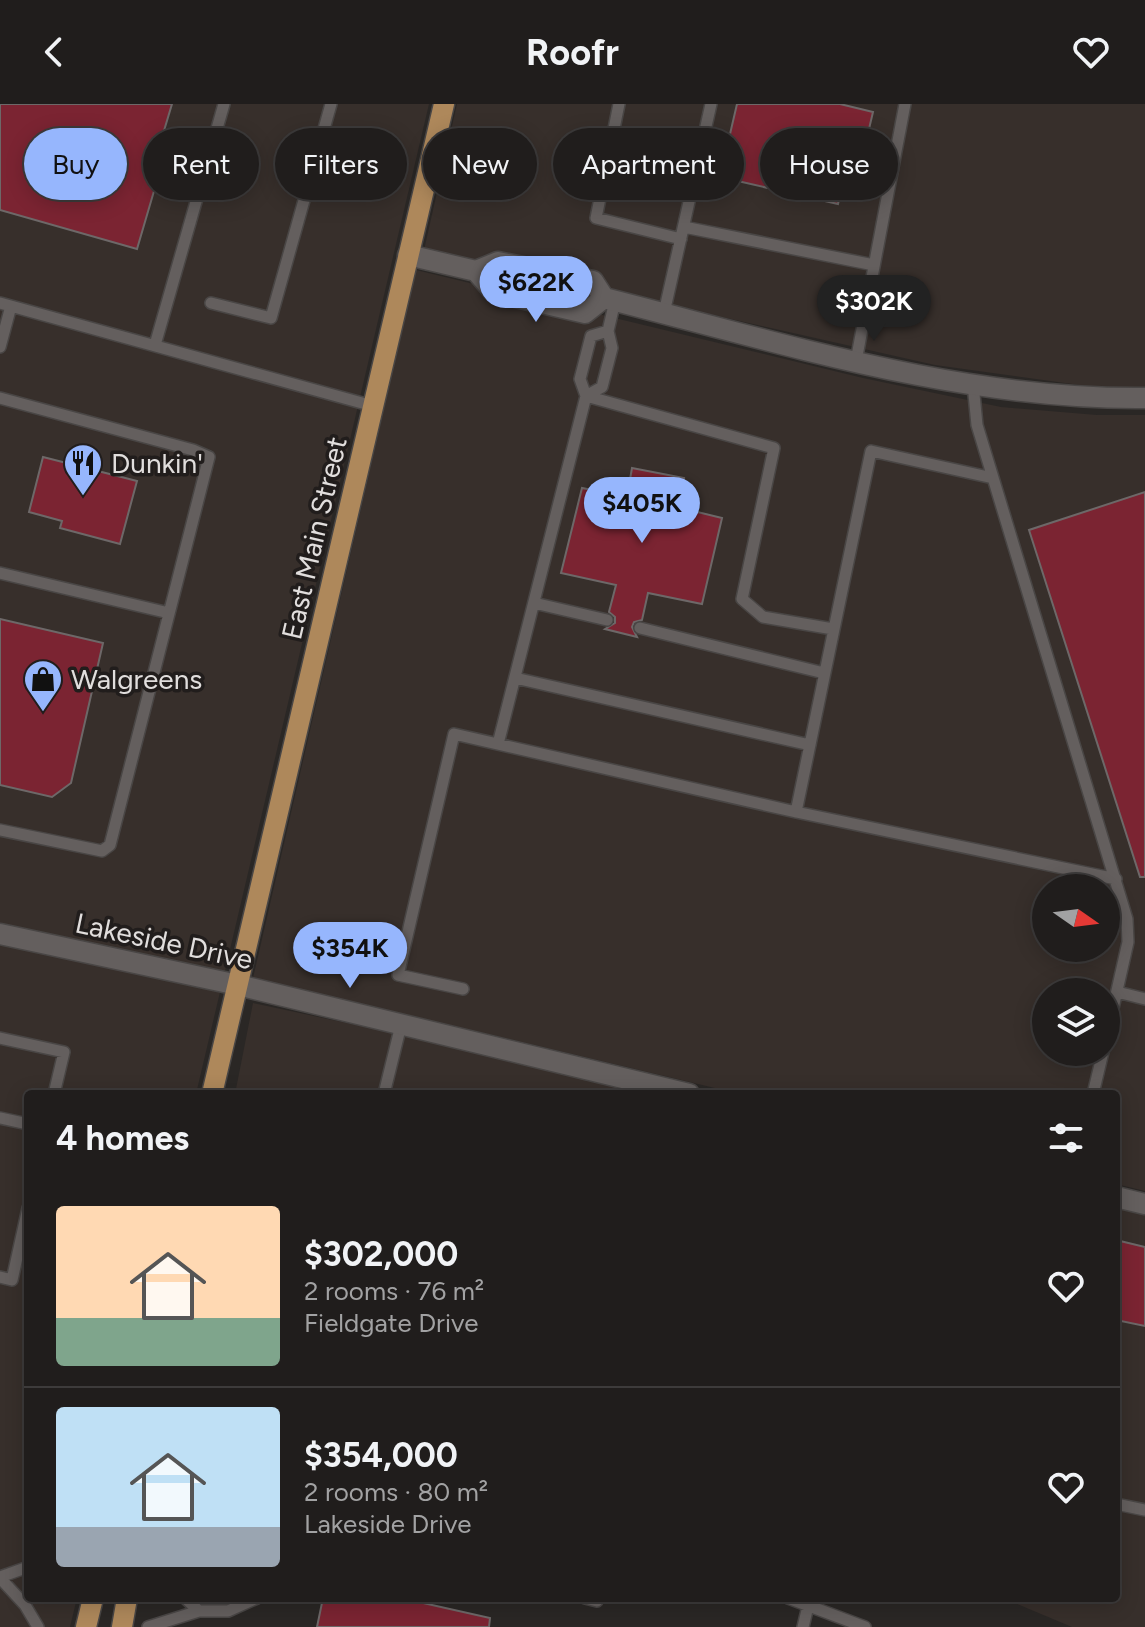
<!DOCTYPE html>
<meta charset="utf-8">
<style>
body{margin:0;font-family:Figtree,sans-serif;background:#282625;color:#f1f3f6;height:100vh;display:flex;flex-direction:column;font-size:30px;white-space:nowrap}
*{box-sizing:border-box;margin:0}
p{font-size:26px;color:#a2a2a3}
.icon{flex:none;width:44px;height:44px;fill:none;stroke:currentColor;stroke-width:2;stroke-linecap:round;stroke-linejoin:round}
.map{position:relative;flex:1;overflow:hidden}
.sheet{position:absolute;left:24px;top:986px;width:1096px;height:512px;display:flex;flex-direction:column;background:#201d1c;border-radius:8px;box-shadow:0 4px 20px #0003,0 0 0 2px #3d3b3b}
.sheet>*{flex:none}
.hud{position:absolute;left:24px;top:24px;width:1098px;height:72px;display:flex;gap:16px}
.needle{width:52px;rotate:104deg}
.fabs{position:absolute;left:1032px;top:770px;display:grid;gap:16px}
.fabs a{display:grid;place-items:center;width:88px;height:88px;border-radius:50%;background:#201d1c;box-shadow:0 4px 20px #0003,0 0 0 2px #3d3b3b;font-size:40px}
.price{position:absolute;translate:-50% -68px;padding:0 18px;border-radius:28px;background:#96b6fd;color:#111;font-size:26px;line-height:52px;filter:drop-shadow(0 2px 4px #0008)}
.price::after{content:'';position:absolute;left:50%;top:48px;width:24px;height:18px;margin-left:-12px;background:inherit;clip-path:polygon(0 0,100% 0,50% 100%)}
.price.active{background:#222;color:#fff}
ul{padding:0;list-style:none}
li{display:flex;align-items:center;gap:24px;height:200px;padding:0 32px}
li+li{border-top:2px solid #3d3b3b}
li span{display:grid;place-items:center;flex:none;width:224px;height:160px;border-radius:8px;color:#555}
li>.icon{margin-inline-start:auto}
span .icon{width:96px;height:96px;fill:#fffc;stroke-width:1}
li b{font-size:34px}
h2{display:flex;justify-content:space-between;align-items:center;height:96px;padding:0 32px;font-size:34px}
.tag{padding:0 28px;border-radius:36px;background:#201d1c;box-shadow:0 4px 20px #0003,0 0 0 2px #3d3b3b;font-size:28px;line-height:72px}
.tag.active{background:#96b6fd;color:#111}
header{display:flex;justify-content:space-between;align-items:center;height:104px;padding:0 32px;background:#201d1c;font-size:36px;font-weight:700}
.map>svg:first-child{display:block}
.built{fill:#372f2b;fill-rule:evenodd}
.building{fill:#7b2432;stroke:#6d6868;stroke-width:2}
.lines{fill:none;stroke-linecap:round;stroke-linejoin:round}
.lane-casing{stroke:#494645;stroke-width:14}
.street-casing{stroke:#494645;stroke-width:23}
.primary-casing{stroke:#494645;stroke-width:23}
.lane{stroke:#645f5e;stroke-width:11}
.street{stroke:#645f5e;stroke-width:20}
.primary{stroke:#ae885b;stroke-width:20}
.labels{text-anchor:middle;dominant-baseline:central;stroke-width:7;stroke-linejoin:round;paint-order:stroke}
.poi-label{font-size:28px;fill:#e1dedd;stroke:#211d1c;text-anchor:start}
.street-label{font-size:28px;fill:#e1dedd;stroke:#211d1c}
</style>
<header><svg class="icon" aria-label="back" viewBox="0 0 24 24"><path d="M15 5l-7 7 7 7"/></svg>Roofr<svg class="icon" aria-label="heart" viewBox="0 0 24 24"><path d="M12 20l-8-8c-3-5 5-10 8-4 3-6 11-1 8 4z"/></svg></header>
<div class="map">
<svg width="1145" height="1523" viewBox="0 0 1145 1523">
<rect width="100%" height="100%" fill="#2a2725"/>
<path class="built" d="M 0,0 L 429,0 L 196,990 L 28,990 L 28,1494 L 77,1494 L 70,1523 L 0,1523 Z
M 457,0 L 1145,0 L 1145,283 L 1094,283 L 935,261 L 424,146 Z
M 416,166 L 863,274 L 1001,303 L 1097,311 L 1145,311 L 1145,1087 L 1116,1080 L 1116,990 L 740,990 L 253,874 ZM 1046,784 L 1106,784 L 1106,844 L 1046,844 ZM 1046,888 L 1106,888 L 1106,948 L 1046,948 Z
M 253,899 L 680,990 L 235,990 Z
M 1116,1083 L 1145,1090 L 1145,1523 L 1072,1523 L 1003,1494 L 1116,1494 Z"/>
<path class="building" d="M 0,0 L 172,0 L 163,30 L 174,32 L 173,53 L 168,73 L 159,70 L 137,145 L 0,106 Z
M 737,0 L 840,0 L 873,8 L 860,63 L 847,60 L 838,100 L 720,73 Z
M 43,353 L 137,377 L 120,440 L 60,424 L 62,417 L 29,408 Z
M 632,364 L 684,374 L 677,403 L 722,414 L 702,500 L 648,489 L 642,516 L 634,518 L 632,523 L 637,533 L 605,525 L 615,519 L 615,513 L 609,508 L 616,481 L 561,469 L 582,384 L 627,393 Z
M 1145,388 L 1145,773 L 1140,773 L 1029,426 Z
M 0,515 L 103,539 L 71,679 L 52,693 L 0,681 Z
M 1116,1136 L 1145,1143 L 1145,1222 L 1116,1216 Z
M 323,1494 L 401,1494 L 490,1514 L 489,1523 L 317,1523 Z"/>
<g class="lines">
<defs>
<path id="lane" d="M 619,0 L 596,114 L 681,135
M 684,123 L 874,161
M 0,199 L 373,302
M 211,199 L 271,214 L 331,0
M 664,209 L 711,0
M 155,241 L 224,0
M 0,243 L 11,202
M 856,257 L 905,0
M 973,280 L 977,321 L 1127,815 L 1128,838 L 1106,935
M 586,292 L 774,344 L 742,495 L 763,513 L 833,525
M 586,292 L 602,283 L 612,244 L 608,227 L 615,197
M 0,294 L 193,346 L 209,353 L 110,741 L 102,747 L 0,726
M 0,469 L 169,509
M 534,499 L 607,516
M 640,524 L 824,569
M 515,574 L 810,641
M 498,640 L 586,292 L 580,275 L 591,232 L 608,227
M 796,708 L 871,347 L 993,374
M 463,885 L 398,871 L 454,630 L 796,708 L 1116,775
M 1117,888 L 1145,895
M 0,934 L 64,948 L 54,990
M 384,990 L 401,921
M 1093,990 L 1103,948
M 0,1014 L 28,1020
M 0,1173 L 12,1176 L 28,1104
M 1116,1400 L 1145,1406
M 0,1473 L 28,1463
M 0,1474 L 25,1501 L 38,1523
M 185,1494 L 199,1507
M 585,1494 L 597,1497 L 597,1494
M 788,1494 L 865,1523
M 148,1523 L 199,1507 L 228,1507 L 257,1494
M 803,1523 L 808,1502"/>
<path id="street" d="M 408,151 L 476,167 L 498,158 L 593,177 L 604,194 C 782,239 960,296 1145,294
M 476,167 L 494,188 L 585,209 L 604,194
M 0,830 L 238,881 L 689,990
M 1116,1093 L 1145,1100"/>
<path id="primary" d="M 212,990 L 444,0
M 86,1523 L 93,1494
M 122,1523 L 127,1494"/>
</defs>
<use href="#lane" class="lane-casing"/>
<use href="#street" class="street-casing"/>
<use href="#primary" class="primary-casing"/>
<use href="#lane" class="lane"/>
<use href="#street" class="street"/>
<use href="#primary" class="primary"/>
</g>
<defs>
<symbol id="restaurant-pin" viewBox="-11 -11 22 30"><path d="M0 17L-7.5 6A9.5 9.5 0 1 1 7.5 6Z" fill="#96b6fd" stroke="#211d1c"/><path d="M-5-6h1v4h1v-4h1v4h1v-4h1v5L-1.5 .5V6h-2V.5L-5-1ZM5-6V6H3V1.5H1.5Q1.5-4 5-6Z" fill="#111"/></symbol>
<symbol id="shop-pin" viewBox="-11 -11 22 30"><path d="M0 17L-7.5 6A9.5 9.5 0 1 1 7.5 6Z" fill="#96b6fd" stroke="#211d1c"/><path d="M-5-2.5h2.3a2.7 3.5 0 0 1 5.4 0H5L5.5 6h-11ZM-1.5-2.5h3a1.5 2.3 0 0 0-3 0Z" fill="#111"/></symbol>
</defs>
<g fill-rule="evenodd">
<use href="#restaurant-pin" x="61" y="337" width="44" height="60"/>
<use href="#shop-pin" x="21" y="553" width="44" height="60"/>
</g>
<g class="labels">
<g class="poi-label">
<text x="111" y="359">Dunkin'</text>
<text x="71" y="575">Walgreens</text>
</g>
<g class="street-label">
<text transform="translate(314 434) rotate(-77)">East Main Street</text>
<text transform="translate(164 837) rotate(12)">Lakeside Drive</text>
</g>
</g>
</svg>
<div class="fabs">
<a><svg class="needle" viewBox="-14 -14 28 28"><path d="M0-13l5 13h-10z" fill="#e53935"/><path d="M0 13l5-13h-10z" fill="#a2a2a3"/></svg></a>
<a><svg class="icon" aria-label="layers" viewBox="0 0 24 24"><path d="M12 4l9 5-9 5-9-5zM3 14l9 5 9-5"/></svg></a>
</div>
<b class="price" style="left:536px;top:220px">$622K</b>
<b class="price active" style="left:874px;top:239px">$302K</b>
<b class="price" style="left:642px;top:441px">$405K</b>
<b class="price" style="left:350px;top:886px">$354K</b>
<div class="hud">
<a class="tag active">Buy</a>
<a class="tag">Rent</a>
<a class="tag">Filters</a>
<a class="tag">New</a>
<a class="tag">Apartment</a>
<a class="tag">House</a>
</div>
<section class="sheet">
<h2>4 homes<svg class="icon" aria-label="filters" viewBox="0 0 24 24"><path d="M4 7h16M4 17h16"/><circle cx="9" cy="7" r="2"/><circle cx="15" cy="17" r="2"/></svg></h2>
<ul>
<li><span style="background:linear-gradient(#ffd9b3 70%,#7fa58c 0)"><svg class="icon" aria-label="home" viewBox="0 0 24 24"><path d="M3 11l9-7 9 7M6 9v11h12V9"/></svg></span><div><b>$302,000</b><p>2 rooms · 76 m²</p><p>Fieldgate Drive</p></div><svg class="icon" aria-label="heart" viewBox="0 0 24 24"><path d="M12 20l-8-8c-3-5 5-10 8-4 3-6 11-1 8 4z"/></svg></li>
<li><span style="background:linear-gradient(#bfe0f5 75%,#9aa5b1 0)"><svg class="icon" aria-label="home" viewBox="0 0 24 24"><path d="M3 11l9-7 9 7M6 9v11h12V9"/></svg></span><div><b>$354,000</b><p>2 rooms · 80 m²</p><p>Lakeside Drive</p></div><svg class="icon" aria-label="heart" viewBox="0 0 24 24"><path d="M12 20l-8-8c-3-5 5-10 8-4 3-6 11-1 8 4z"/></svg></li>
</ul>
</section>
</div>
